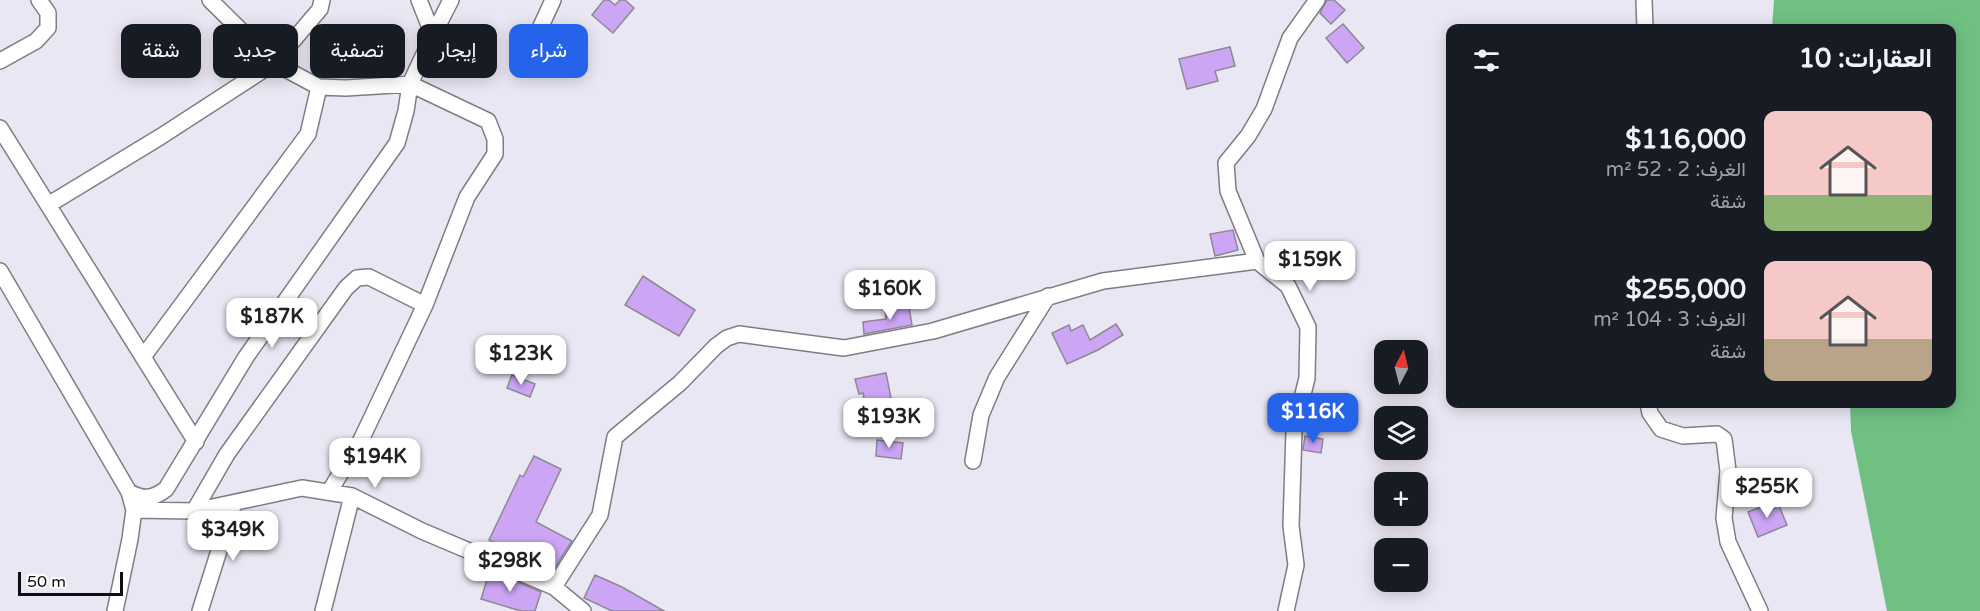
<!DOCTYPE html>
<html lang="ar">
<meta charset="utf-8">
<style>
body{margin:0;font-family:"Varela Round",Vazirmatn,sans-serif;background:#242831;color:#f1f3f6;direction:rtl;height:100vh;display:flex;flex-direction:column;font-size:22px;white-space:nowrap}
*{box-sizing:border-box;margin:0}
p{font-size:20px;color:#9ea1a6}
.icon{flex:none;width:33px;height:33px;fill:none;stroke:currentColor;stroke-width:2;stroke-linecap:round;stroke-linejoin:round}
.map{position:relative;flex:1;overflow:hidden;direction:ltr}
.details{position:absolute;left:1446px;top:24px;width:510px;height:384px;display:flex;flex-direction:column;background:#171b24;border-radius:12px;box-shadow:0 3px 15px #0003;direction:rtl}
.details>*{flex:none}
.guide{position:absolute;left:18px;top:24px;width:570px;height:54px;direction:rtl;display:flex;gap:12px}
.needle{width:39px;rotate:7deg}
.fabs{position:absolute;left:1374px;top:340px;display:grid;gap:12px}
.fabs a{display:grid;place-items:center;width:54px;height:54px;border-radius:12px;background:#171b24;box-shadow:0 3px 15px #0003;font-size:30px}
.scale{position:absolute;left:18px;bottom:15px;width:105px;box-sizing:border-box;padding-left:6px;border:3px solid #0e0d11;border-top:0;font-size:16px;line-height:21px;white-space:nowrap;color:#0e0d11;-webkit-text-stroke:4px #fff;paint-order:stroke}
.price{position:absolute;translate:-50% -51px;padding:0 14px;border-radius:12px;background:#fff;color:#222;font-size:20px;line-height:39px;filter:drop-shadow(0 2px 3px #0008)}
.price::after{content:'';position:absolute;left:50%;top:36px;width:18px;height:14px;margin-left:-9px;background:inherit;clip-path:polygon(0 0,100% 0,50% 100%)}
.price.selected{background:#2563eb;color:#fff}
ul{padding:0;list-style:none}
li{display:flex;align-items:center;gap:18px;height:150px;padding:0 24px}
li span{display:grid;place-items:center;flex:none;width:168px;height:120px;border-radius:12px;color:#555}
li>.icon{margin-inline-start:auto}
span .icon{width:72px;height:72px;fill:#fffc;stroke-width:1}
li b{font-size:26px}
h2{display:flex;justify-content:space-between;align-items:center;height:72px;padding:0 24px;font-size:26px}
.pill{padding:0 21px;border-radius:12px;background:#171b24;box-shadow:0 3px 15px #0003;font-size:21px;line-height:54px}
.pill.selected{background:#2563eb;color:#fff}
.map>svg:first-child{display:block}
.forest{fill:#70c083}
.building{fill:#cca5f5;stroke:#8d8893;stroke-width:1.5}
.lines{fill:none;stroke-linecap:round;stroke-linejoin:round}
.street-casing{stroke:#7f7c87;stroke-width:18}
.street{stroke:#fff;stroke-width:15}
</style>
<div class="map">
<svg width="1980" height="611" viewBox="0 0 1980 611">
<rect width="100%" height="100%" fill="#eae7f4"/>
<path class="forest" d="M 1774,0 L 1980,0 L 1980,611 L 1887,611 L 1851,431 L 1850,404 L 1952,404 L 1952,28 L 1772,28 Z"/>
<path class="building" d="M 604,0 L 609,0 L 615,5 L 620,0 L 625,0 L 634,8 L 613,33 L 592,15 Z
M 1327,0 L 1334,0 L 1345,10 L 1331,24 L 1320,13 Z
M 1343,24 L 1364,48 L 1347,63 L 1326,38 Z
M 1230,47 L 1235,66 L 1215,71 L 1218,81 L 1187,89 L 1179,59 Z
M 1233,230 L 1238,250 L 1215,256 L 1210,234 Z
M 643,276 L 695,310 L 679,336 L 625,305 Z
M 909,307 L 912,325 L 864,334 L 863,322 L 886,319 L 885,310 Z
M 1116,324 L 1123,335 L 1098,350 L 1067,364 L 1052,333 L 1069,325 L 1071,331 L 1083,325 L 1090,340 Z
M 886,373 L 891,398 L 865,404 L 863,393 L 859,394 L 855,379 Z
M 512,375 L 535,384 L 530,397 L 507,388 Z
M 1305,436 L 1323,439 L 1321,453 L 1303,450 Z
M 877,440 L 903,443 L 901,459 L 876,456 Z
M 534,456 L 561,469 L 536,522 L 572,541 L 550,575 L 520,562 L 523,557 L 489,540 L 520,475 L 523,477 Z
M 1777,501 L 1787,525 L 1758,537 L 1748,512 Z
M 490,570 L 541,592 L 535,611 L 521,611 L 481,599 Z
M 595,575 L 622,587 L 664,611 L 612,611 L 584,598 Z"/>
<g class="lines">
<defs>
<path id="street" d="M 210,0 L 274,63 L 319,87 L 346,88 L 410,84 L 488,121 L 495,139 L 495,154 L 467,197 L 425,305 L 361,440 L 329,492
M 1644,0 L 1645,28
M 433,35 L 451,0
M 531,48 L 553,0
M 0,61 L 36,41 L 48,28 L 48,13 L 39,0
M 0,128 L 196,442
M 48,205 L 160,137 L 274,63 L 320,9 L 322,0
M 0,271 L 129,492 L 134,510 L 130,539 L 115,611
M 143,357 L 308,134 L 319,87
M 1648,404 L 1650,413 L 1661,429 L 1683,436 L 1717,434 L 1724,439 L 1728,471 L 1724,518 L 1728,542 L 1760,611
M 973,461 L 981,415 L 997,377 L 1048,296
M 129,492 C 144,500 153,499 166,489 L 246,357 L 397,143 L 406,111 L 410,84 L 433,35 L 419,0
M 134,510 L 194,511 L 302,488 L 352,496 L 422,531 L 554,587 L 583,611
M 194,511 L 227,454 L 346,288 L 357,278 L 369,277 L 425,305
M 554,587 L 600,515 L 615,437 L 680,383 L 716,346 L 727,338 L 739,334 L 844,348 L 933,331 L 1103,281 L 1257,261
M 200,611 L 234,503
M 323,611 L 352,496
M 1286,611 L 1296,565 L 1291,526 L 1294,431 L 1307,378 L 1308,327 L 1288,286 L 1257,261 L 1228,191 L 1226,163 L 1248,136 L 1264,109 L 1290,38 L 1317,0"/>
</defs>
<use href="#street" class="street-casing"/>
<use href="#street" class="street"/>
</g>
</svg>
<div class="fabs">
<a><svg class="needle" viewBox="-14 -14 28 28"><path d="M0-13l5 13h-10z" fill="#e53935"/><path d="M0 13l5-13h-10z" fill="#9ea1a6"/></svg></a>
<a><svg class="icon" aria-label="layers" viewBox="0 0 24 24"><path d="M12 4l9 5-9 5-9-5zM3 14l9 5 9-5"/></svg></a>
<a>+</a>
<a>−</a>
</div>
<div class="scale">50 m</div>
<b class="price" style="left:1310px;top:292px">$159K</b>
<b class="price" style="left:890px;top:321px">$160K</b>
<b class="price" style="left:272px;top:349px">$187K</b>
<b class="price" style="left:521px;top:386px">$123K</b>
<b class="price selected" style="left:1313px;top:444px">$116K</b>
<b class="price" style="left:889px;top:449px">$193K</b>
<b class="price" style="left:375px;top:489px">$194K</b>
<b class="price" style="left:1767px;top:519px">$255K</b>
<b class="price" style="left:233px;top:562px">$349K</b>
<b class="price" style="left:510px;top:593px">$298K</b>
<div class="guide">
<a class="pill selected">شراء</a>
<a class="pill">إيجار</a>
<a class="pill">تصفية</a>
<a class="pill">جديد</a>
<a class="pill">شقة</a>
</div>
<section class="details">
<h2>العقارات: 10<svg class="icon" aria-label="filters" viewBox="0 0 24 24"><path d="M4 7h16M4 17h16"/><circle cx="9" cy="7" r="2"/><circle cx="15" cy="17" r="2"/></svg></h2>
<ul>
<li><span style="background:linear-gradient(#f6c9c9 70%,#8fb573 0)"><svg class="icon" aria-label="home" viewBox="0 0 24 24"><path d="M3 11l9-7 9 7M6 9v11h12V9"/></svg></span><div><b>$116,000</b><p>الغرف: 2 · 52 m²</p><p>شقة</p></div></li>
<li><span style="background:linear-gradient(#f6c9c9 65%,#b9a48a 0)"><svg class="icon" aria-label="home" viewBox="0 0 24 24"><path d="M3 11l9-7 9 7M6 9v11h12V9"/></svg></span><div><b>$255,000</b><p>الغرف: 3 · 104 m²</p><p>شقة</p></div></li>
</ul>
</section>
</div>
